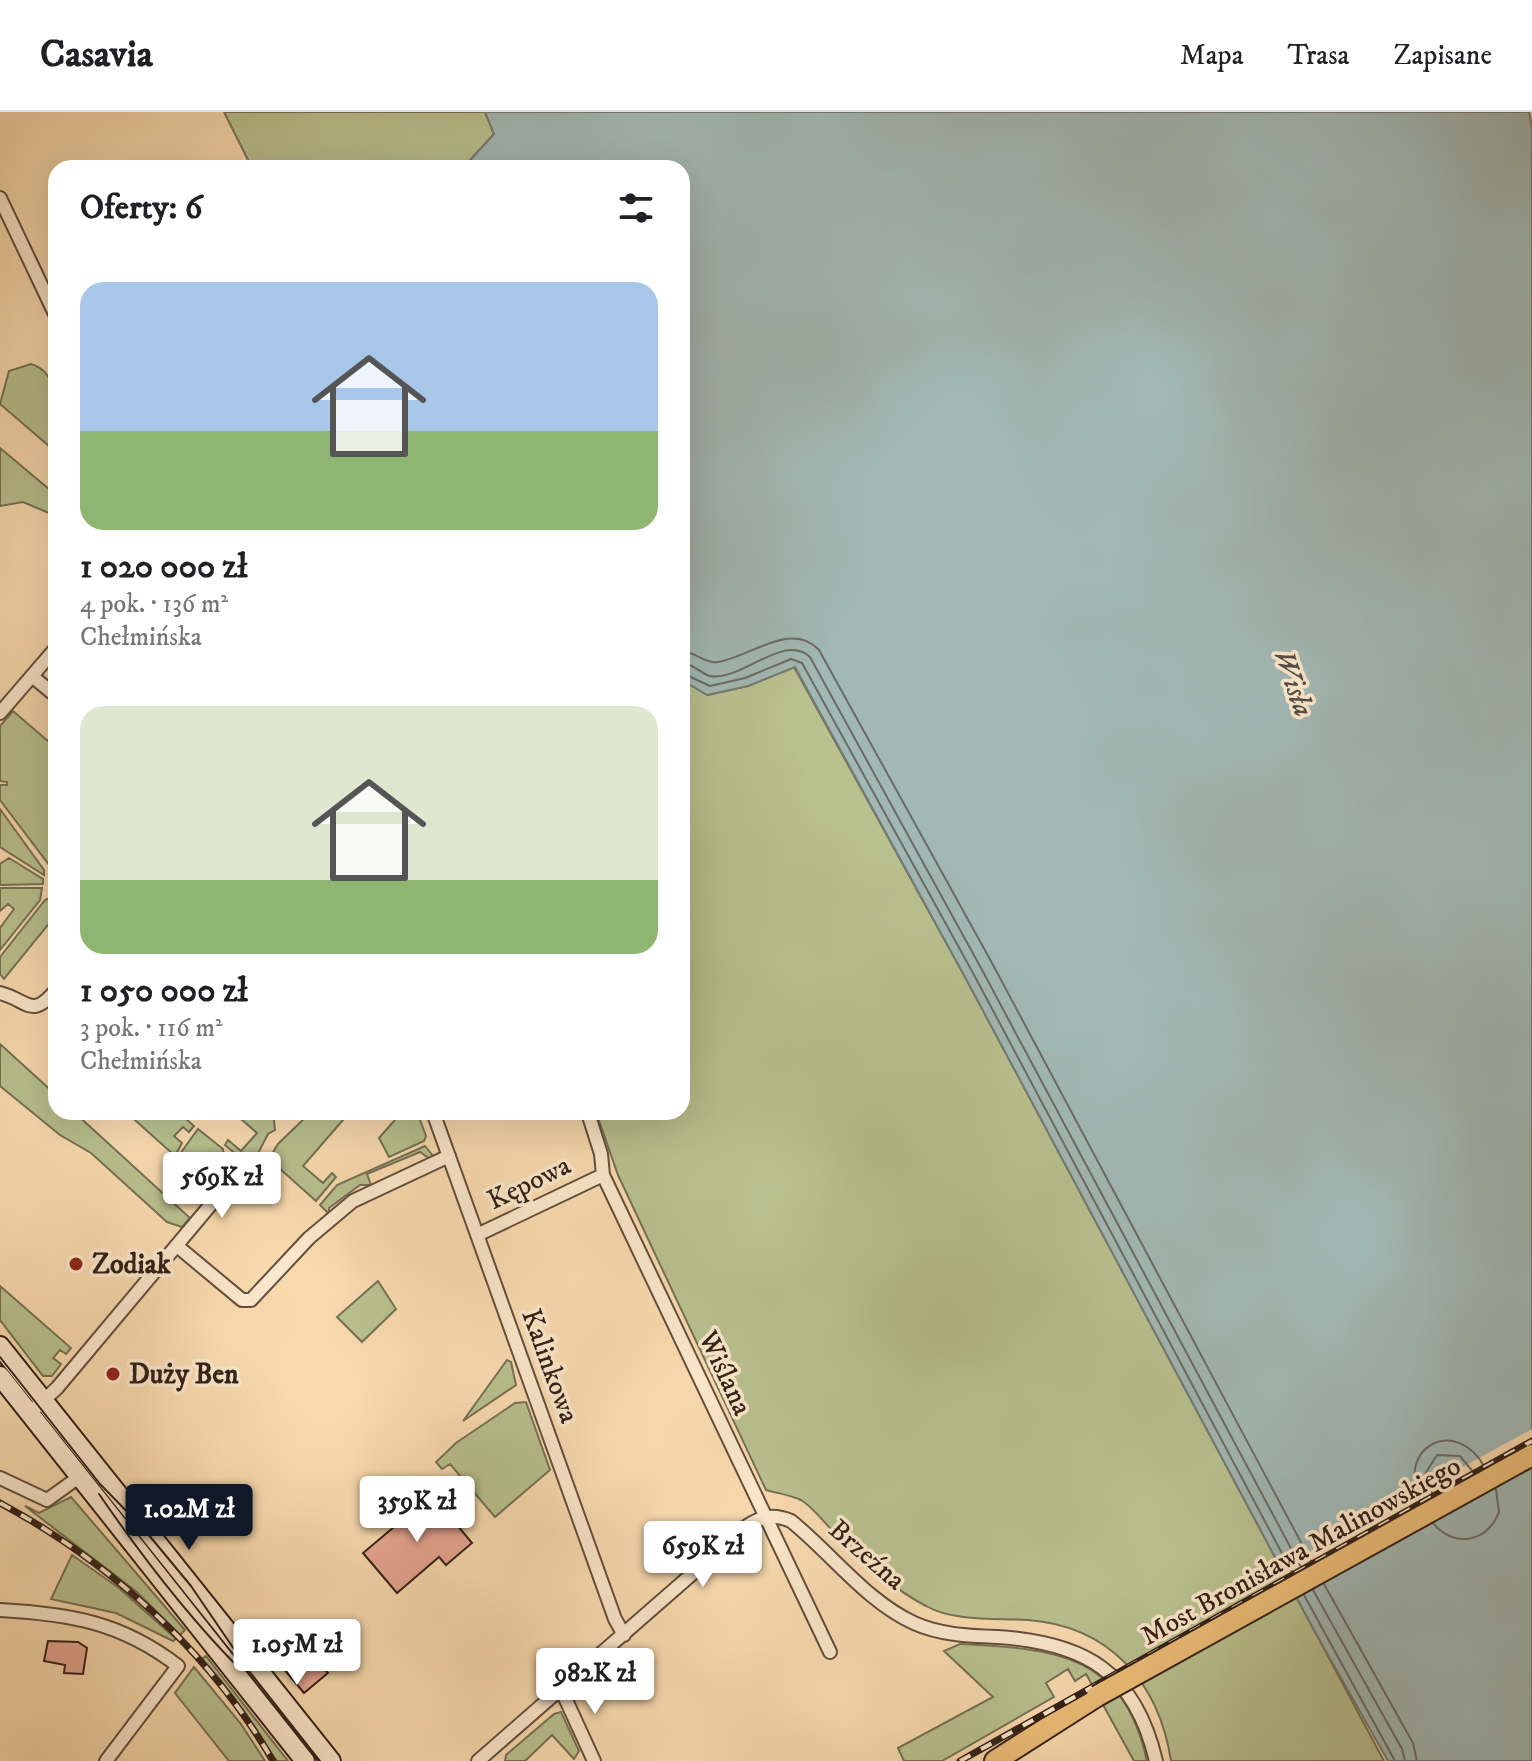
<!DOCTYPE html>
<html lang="pl">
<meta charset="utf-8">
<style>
body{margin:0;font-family:"IM FELL DW Pica",serif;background:#f6f6f6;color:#202124;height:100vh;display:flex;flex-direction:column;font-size:30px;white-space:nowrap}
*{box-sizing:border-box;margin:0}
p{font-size:26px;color:#757577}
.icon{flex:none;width:44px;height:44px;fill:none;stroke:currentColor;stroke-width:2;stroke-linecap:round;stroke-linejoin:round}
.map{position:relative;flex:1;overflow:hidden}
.details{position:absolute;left:48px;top:48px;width:642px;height:960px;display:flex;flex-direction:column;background:#fff;border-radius:24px;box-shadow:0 8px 32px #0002}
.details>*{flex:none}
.price{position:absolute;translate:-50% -68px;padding:0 18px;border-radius:8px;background:#fff;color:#222;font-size:26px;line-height:52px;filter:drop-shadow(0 2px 4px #0008)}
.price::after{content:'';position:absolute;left:50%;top:48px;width:24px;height:18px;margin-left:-12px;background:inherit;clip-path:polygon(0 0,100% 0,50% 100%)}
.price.on{background:#111827;color:#fff}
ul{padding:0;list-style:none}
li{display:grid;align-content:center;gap:16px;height:424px;padding:0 32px}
li span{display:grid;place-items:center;height:248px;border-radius:24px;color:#555}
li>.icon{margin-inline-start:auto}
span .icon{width:144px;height:144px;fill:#fffc;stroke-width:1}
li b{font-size:34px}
h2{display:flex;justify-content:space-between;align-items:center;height:96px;padding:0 32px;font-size:34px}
header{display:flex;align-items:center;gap:48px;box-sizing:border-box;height:112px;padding:0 40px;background:#fff;border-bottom:2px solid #e0e0e0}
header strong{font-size:38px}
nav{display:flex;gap:44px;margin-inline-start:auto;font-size:28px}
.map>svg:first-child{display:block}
.green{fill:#b9c18f;stroke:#767154;stroke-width:2}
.water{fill:#a1b8b4;stroke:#757c76;stroke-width:2}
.pier{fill:#f9daaf}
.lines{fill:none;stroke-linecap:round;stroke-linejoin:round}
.shore{stroke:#6a6c66;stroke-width:2}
.building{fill:#e8a692;stroke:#322118;stroke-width:2}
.street-casing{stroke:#644f3e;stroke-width:16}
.secondary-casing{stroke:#322118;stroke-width:22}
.primary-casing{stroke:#322118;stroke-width:24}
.street{stroke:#fbe7cb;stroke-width:12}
.secondary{stroke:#fbe7cb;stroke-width:18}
.primary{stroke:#ecbd78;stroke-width:20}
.tram{stroke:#322118;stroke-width:2}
.rail-casing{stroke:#322118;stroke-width:7}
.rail{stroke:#fbe7cb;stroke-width:4;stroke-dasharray:12;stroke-linecap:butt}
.primary-bridge-casing{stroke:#322118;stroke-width:24;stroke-linecap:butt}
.primary-bridge{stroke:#ecbd78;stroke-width:20}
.poi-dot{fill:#8f2418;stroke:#fbe7cb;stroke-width:3}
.labels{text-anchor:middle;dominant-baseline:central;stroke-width:7;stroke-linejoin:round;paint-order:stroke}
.street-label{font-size:28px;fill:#322118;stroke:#fbe7cb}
.poi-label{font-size:28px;font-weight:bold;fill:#322118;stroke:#fbe7cb;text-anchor:start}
.water-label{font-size:30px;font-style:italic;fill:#534e47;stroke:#fbe7cb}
</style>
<header>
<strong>Casavia</strong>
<nav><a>Mapa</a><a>Trasa</a><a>Zapisane</a></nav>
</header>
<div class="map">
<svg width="1532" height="1649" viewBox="0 0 1532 1649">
<rect width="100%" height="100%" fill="#f9daaf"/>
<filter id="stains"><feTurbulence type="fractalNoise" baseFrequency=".0025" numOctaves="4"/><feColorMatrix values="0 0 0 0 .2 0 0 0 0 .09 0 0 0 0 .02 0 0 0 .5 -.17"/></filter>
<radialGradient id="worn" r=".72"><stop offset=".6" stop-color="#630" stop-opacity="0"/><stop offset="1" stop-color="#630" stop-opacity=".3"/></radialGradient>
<path class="green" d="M 224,0 L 485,0 L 494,22 L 463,56 L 252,56 Z
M 31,252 C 65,262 56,313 56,340 L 0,292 L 9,259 Z
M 0,336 L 56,383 L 56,404 L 23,390 L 0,394 Z
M 794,555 L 965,865 L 1384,1649 L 1171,1649 C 1159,1570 1109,1514 1028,1508 C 997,1506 954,1510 926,1494 C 891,1476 864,1449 836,1422 C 825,1412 813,1395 801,1388 C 791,1383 776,1381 766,1378 L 618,1063 L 596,1000 L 682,1000 L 682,568 L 708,583 L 748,574 Z
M 13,599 L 56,636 L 56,762 L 0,688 L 0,673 L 7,673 L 7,670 L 0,669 L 0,614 Z
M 0,697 L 44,758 L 44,763 L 0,735 Z
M 9,746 L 43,767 L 43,772 L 0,773 L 0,752 Z
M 0,776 L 42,776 L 40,788 L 0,838 L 0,816 L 14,797 L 8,792 L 0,799 Z
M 56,783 L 56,803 L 4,867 L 0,862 L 0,845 L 45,788 Z
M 0,932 L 56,983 L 56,1000 L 74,1000 L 190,1106 L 182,1115 L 167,1110 L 91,1041 L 60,1023 L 0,974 Z
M 126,1000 L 178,1000 L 194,1014 L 189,1020 L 183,1015 L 174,1024 L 182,1031 L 175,1044 Z
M 233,1000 L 273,1000 L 275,1018 L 268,1022 L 251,1055 L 225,1033 L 228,1028 L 241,1039 L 257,1021 Z
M 311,1000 L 350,1000 L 303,1054 L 323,1071 L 332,1061 L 336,1065 L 316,1089 L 269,1047 L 278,1032 Z
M 402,1000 L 417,1000 L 426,1024 L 424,1029 L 389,1045 L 379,1026 Z
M 198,1017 L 223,1037 L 224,1045 L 203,1069 L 177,1046 Z
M 425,1034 L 433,1044 L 430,1047 L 420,1040 L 367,1062 L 371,1073 L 360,1073 L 329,1096 L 329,1102 L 320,1093 L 337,1073 Z
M 378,1169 L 396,1197 L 362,1230 L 337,1205 Z
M 0,1174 L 71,1236 L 66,1242 L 60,1238 L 53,1246 L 61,1252 L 52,1264 L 43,1264 L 0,1208 Z
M 507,1248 L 511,1250 L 516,1273 L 463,1309 Z
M 526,1290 L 550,1358 L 495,1405 L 450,1352 L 442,1357 L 436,1350 L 456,1331 L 515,1291 Z
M 71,1385 L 185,1518 L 180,1523 L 137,1480 L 25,1394 L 39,1401 Z
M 72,1443 L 119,1476 L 176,1527 L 173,1529 L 116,1501 L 51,1487 Z
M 960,1532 C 1054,1537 1123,1540 1147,1649 L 1134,1649 L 1086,1562 L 1075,1569 L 1068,1557 L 1046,1571 L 1054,1585 L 942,1649 L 904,1649 L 898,1636 L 993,1585 L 944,1539 Z
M 206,1544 L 288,1649 L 277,1649 L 202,1547 Z
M 194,1555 L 241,1612 L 265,1649 L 229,1649 L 175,1581 Z
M 561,1600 L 579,1639 L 574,1647 L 552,1623 L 525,1649 L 505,1649 L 506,1643 L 554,1602 Z"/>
<path class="water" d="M 485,0 L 1529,0 L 1532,16 L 1532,1649 L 1388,1649 L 1315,1520 L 965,865 L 795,555 L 748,574 L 707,583 L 682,568 L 682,56 L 463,56 L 494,22 Z"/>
<path class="pier" d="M 1532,1317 L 1532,1355 L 1465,1392 L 1448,1363 Z
M 1447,1363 L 1463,1393 L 1293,1488 L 1277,1458 Z"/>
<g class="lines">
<path class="shore" d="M 682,539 C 695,540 706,552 718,550 C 750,545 792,508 819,538 L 992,851 L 1312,1451
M 682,551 C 694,552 700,561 710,564 C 741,570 784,520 810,545 L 981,856 L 1302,1457
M 682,561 L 710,574 L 745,566 L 791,547 L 802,551 L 973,861 L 1293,1462
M 1433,1384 L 1425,1362 L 1437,1343 L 1460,1344 L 1474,1361
M 1422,1390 C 1393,1336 1456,1302 1485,1356
M 1433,1411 C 1454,1437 1488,1430 1499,1400 L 1496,1377
M 1324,1472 L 1413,1631 L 1417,1649
M 1313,1478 L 1402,1637 L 1405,1649
M 1304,1483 L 1395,1649"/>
</g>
<path class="building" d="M 432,1383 L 472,1431 L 446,1453 L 439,1445 L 397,1481 L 363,1441 Z
M 48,1529 L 78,1530 L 87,1536 L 83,1562 L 64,1561 L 65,1553 L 44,1549 Z
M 307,1537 L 328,1561 L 304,1581 L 284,1557 Z"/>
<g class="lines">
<defs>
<path id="street" d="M 0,86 L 56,204
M 32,564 L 56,584
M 0,601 L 56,536
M 0,881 C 28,888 31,908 56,878
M 433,1000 L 615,1507 L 624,1523
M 588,1001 L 601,1042 L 603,1063 L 830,1540
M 477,1123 L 603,1063
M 177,1134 L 242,1188 L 251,1188 L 309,1126 L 353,1089 L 449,1044
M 30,1301 L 57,1276 L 239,1059
M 0,1366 L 47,1388 L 79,1365
M 0,1498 C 70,1502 121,1510 178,1554 L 106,1649
M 561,1577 L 594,1649
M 478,1649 L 747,1414 C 762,1404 774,1402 791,1409 C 831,1441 866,1489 914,1511 C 940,1523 970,1524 998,1525 C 1086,1531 1135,1560 1156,1649"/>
<path id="secondary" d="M 0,1234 L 331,1649
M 0,1264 L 305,1649"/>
<path id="primary" d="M 995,1649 L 1097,1584"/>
</defs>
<use href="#street" class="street-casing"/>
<use href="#secondary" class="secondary-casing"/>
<use href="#primary" class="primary-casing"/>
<use href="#street" class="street"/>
<use href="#secondary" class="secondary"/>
<use href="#primary" class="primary"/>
<path class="tram" d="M 0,1245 L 100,1372 L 143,1416 L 191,1474 L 249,1559 L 320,1649
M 99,1382 C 141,1443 184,1500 236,1553"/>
<defs>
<path id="rail" d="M 0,1391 C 110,1450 210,1540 273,1649
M 960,1649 L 1532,1329"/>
</defs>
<use href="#rail" class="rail-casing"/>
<use href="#rail" class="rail"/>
<defs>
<path id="primary-bridge" d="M 1097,1584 L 1532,1343"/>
</defs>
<use href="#primary-bridge" class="primary-bridge-casing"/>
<use href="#primary-bridge" class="primary-bridge"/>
</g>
<g class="poi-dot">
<circle cx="76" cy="1152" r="8"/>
<circle cx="113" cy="1262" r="8"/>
</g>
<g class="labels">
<g class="street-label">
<text transform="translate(529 1071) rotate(-26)">Kępowa</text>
<text transform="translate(550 1254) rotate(70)">Kalinkowa</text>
<text transform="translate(725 1261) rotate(65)">Wiślana</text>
<text transform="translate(1301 1439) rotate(-29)">Most Bronisława Malinowskiego</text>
<text transform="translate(867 1443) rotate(41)">Brzeźna</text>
</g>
<g class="poi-label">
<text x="92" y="1152">Zodiak</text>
<text x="129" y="1262">Duży Ben</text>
</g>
<g class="water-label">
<text transform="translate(1293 571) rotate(71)">Wisła</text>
</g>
</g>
<rect width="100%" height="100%" filter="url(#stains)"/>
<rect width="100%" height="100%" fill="url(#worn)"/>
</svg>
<b class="price" style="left:222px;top:1108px">569K zł</b>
<b class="price" style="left:417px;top:1432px">359K zł</b>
<b class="price on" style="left:189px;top:1440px">1.02M zł</b>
<b class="price" style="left:703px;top:1477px">659K zł</b>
<b class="price" style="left:297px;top:1575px">1.05M zł</b>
<b class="price" style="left:595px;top:1604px">982K zł</b>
<section class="details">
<h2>Oferty: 6<svg class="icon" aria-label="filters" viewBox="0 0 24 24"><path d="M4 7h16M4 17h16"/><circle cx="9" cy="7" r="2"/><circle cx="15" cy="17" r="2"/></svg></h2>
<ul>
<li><span style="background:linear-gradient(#a9c7e8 60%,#8fb573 0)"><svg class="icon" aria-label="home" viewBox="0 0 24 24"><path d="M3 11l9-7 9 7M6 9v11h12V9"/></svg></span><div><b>1 020 000 zł</b><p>4 pok. · 136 m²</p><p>Chełmińska</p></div></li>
<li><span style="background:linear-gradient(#dfe7d0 70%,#8fb573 0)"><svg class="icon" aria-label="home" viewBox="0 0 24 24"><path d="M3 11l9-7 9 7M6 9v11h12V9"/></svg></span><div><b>1 050 000 zł</b><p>3 pok. · 116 m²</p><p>Chełmińska</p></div></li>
</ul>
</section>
</div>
